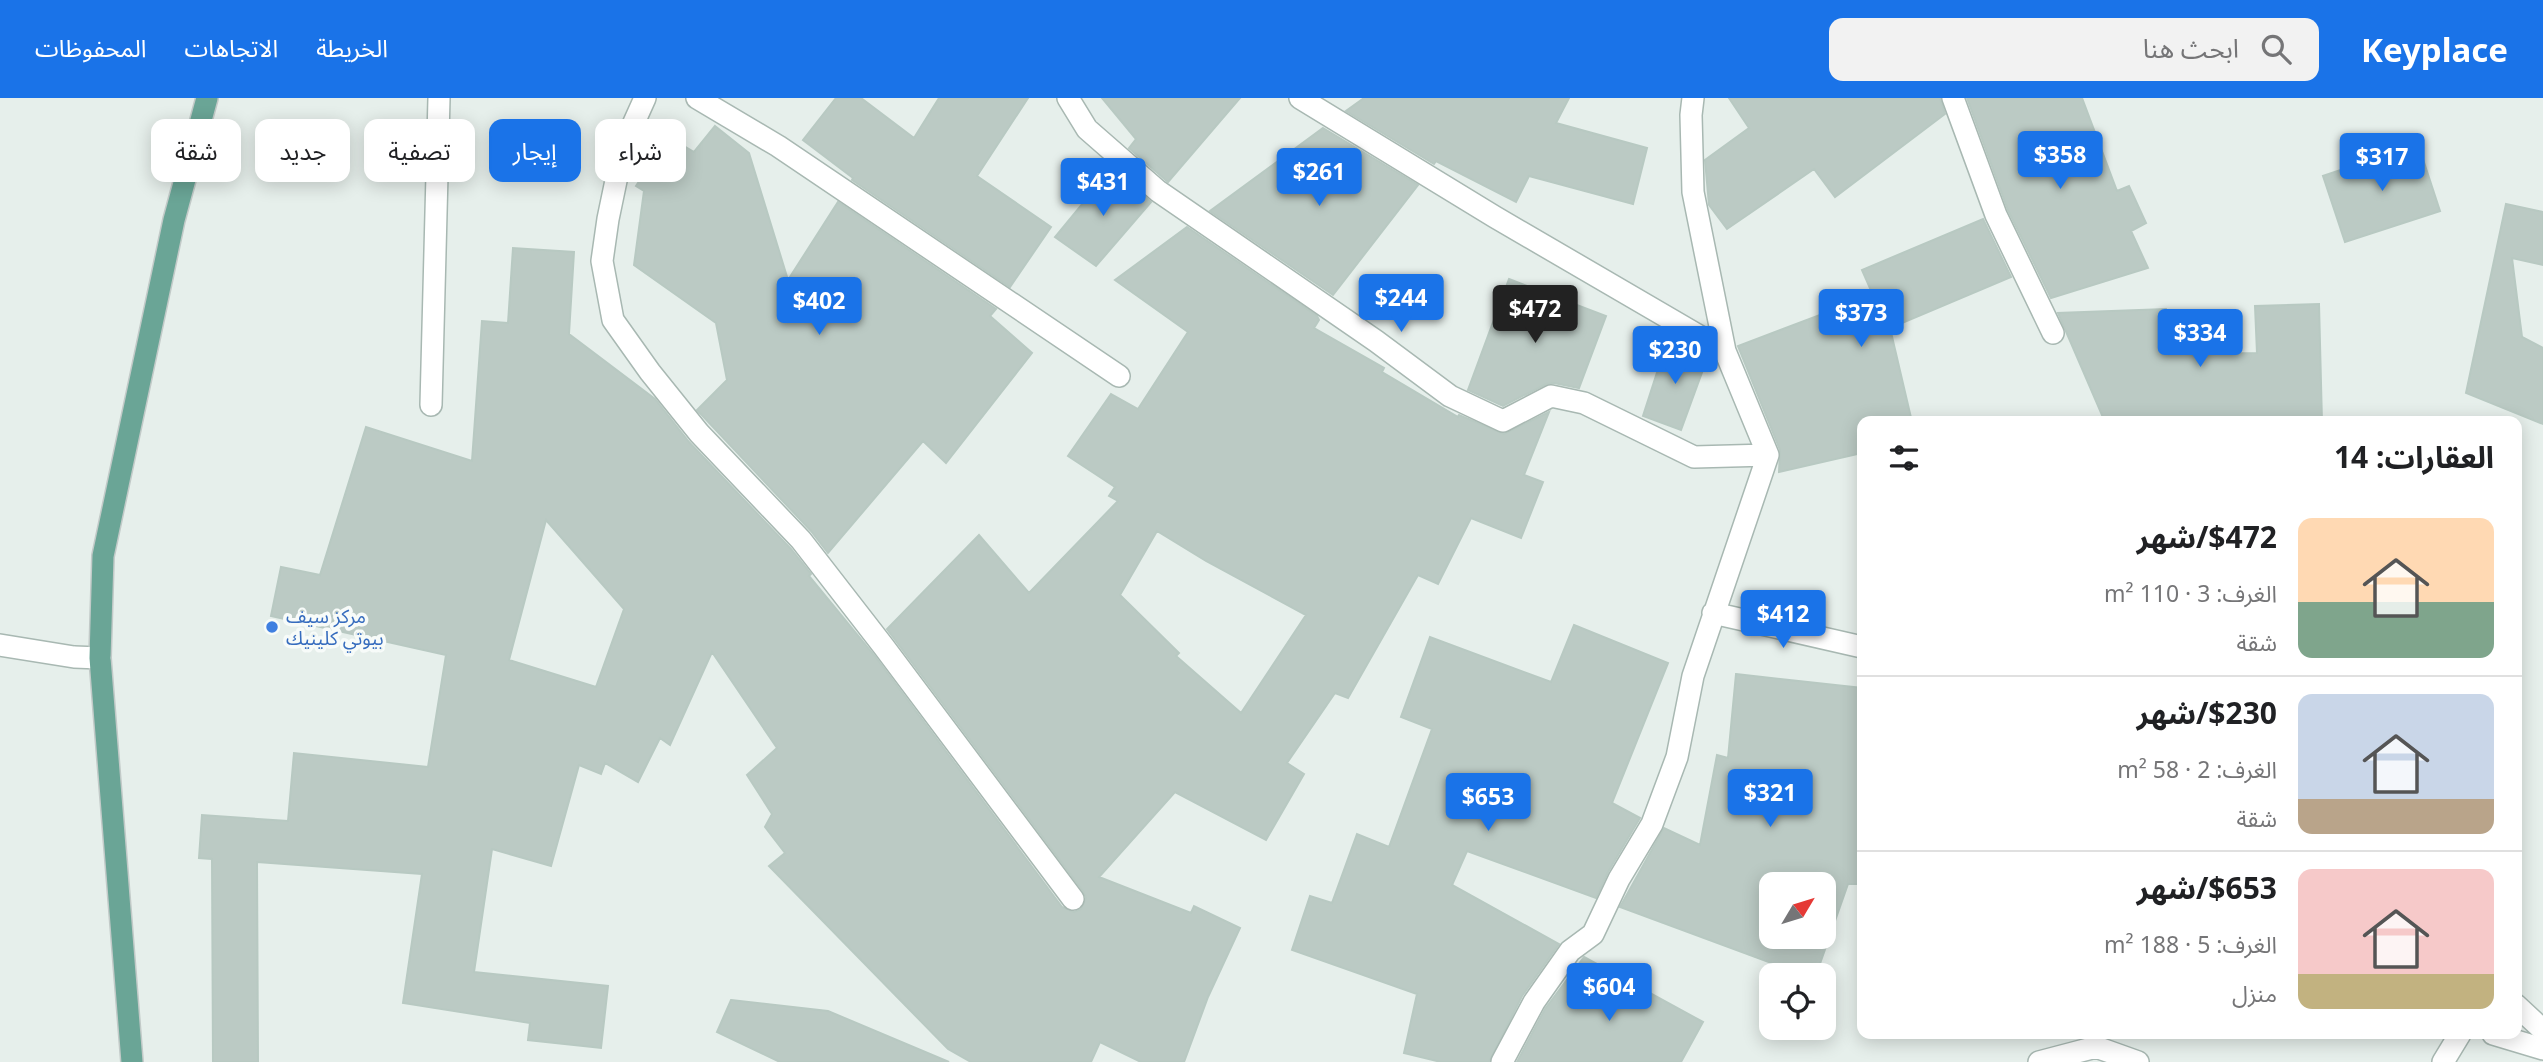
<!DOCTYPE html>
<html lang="ar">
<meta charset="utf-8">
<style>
body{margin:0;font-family:"Noto Sans","Noto Sans Arabic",sans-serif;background:#f2f2f2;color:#202124;direction:rtl;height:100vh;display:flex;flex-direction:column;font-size:26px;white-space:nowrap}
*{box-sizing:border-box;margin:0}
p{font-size:23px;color:#757577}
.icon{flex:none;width:38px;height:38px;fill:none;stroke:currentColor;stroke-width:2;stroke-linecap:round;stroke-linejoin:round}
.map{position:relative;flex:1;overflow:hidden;direction:ltr}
.side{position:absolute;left:1857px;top:318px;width:665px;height:623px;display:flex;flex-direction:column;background:#fff;border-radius:14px;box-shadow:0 4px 18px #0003;direction:rtl}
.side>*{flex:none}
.guide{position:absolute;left:21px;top:21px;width:665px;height:63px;direction:rtl;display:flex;gap:14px}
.needle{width:46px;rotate:52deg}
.tools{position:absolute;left:1759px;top:774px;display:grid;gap:14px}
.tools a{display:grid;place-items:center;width:77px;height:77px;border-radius:14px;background:#fff;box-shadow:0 4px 18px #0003;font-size:35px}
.price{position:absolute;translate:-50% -60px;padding:0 16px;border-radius:7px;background:#1a73e8;color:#fff;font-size:23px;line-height:46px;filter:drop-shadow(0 2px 4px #0008)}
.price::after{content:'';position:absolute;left:50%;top:42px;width:21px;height:16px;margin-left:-10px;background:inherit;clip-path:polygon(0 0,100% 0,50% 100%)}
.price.active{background:#222;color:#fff}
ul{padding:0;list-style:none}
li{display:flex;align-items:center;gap:21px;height:175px;padding:0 28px}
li+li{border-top:2px solid #e0e0e0}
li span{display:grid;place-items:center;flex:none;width:196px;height:140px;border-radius:14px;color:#555}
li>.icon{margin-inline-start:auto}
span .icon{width:84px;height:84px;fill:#fffc;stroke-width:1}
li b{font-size:30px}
h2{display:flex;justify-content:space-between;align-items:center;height:84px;padding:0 28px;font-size:30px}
.chip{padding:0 24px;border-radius:14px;background:#fff;box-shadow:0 4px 18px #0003;font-size:24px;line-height:63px}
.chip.active{background:#1a73e8;color:#fff}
header{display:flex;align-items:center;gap:42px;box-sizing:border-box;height:98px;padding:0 35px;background:#1a73e8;color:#fff}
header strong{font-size:33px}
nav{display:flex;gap:38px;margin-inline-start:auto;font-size:24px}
.search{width:490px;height:63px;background:#f2f2f2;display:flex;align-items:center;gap:18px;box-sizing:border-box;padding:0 24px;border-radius:14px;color:#757577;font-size:26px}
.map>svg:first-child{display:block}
.building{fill:#bbcac4;stroke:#b8c9c2;stroke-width:2;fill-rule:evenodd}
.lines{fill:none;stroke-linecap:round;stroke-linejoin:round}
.minor-casing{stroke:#a8b8b2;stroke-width:24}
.primary-casing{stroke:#c2cac8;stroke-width:24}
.minor{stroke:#fff;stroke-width:21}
.primary{stroke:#6aa596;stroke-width:21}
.shop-dot{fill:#3f7fe0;stroke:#f7fbf9;stroke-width:2.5}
.labels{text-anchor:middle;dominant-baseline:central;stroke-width:7;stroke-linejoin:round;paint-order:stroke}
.shop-label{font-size:19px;fill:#366cbe;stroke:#f7fbf9;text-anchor:start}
</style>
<header>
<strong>Keyplace</strong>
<div class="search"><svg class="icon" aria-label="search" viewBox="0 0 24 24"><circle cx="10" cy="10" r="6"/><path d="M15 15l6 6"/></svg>ابحث هنا</div>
<nav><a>الخريطة</a><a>الاتجاهات</a><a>المحفوظات</a></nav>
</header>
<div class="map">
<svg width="2543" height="964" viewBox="0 0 2543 964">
<rect width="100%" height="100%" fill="#e6efeb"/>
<path class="building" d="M 836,0 L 861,0 L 914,40 L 939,0 L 1028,0 L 977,78 L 1051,129 L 1010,189 L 852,82 L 853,80 L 803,42 Z
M 1102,0 L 1240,0 L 1168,84 L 1129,50 L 1136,41 Z
M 1364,0 L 1569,0 L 1556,25 L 1647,50 L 1633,106 L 1529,78 L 1516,104 L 1436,63 L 1434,66 L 1346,13 Z
M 1729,0 L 1940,0 L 1945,16 L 1835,99 L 1814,71 L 1727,131 L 1709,107 L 1705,62 L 1749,30 Z
M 1967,0 L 2082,0 L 2117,93 L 2129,88 L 2146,125 L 2131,133 L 2148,170 L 2051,200 L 2008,112 Z
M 715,28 L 749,55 L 788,182 L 838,104 L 996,211 L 990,218 L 1032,255 L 946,365 L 923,343 L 828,455 L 811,433 L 697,312 L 727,282 L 716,225 L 634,167 L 644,93 L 636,88 L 669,39 L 694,54 Z
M 1323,30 L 1418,87 L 1333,197 L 1210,113 Z
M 2418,46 L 2440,113 L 2345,144 L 2323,78 Z
M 1112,70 L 1151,104 L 1096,168 L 1055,139 Z
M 2506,106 L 2543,114 L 2543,167 L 2512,160 L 2522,239 L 2543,250 L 2543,326 L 2466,295 Z
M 1983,121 L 2011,179 L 1890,230 L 1912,324 L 1862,324 L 1862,355 L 1779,374 L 1780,352 L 1738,248 L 1873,197 L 1862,172 Z
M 1187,129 L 1317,218 L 1319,222 L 1314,230 L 1384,270 L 1382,274 L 1458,319 L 1459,317 L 1504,336 L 1549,314 L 1524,377 L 1543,384 L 1521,440 L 1471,420 L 1438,486 L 1418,477 L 1348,600 L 1335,595 L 1287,665 L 1304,676 L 1266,742 L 1175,694 L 1099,779 L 1191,815 L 1194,808 L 1240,830 L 1208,899 L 1184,964 L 1141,964 L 1100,944 L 1091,964 L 971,964 L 948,951 L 769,768 L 785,755 L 765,729 L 772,716 L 747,677 L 777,650 L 712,554 L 670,647 L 660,640 L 638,684 L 605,665 L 601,676 L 579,667 L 551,768 L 492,751 L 474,874 L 608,888 L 601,950 L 528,942 L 530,925 L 403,905 L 422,776 L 257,764 L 258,964 L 213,964 L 212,761 L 199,760 L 202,717 L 288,723 L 294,655 L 428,669 L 446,557 L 271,518 L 281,469 L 320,477 L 366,329 L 472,363 L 482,223 L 508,225 L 513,150 L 574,154 L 569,236 L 655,301 L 689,344 L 791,451 L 811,476 L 809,478 L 874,557 L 1062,809 L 1074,814 L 1081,811 L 1086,800 L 1083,793 L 887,531 L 979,437 L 1029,495 L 1118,403 L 1109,398 L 1115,389 L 1068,358 L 1111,296 L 1138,311 L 1188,234 L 1115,182 ZM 546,422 L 624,511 L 596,589 L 509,562 ZM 1157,433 L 1206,463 L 1306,517 L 1241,615 L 1176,558 L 1179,555 L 1120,497 Z
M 1509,181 L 1606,218 L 1579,290 L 1554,285 L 1546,286 L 1503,308 L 1468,292 Z
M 2319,206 L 2322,324 L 2105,324 L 2058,215 L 2166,211 L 2186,256 L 2257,255 L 2255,208 Z
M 1686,246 L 1708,258 L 1681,332 L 1643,318 L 1663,256 Z
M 1574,527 L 1668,565 L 1612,705 L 1640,720 L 1608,774 L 1596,800 L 1467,753 L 1452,787 L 1559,846 L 1522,898 L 1489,964 L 1441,964 L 1404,955 L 1417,896 L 1292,852 L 1310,798 L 1332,805 L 1357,736 L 1389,749 L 1432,631 L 1401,619 L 1430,539 L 1551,584 Z
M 1736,576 L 1862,590 L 1862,786 L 1848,786 L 1816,877 L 1804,877 L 1620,809 L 1664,730 L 1700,747 L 1717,657 L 1728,660 ZM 1771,786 L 1824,786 L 1824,838 L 1771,838 Z
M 1584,859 L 1703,924 L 1681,964 L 1517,964 L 1545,911 Z
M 731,902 L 828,913 L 949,964 L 780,964 L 717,934 Z"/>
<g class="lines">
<defs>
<path id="minor" d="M 645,0 L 623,49 L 608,121 L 602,163 L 613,222 L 650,274 L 699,335 L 801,442 L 884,549 L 1073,801
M 697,0 L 778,48 L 1119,278
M 1068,0 L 1087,31 L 1158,93 L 1376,243 L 1450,298 L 1503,323 L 1551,298 L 1584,305 L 1694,359 L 1768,357
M 1300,0 L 1495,119 L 1725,253
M 1953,0 L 1996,117 L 2053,235
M 431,307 L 439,0
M 1713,515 L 1862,549
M 0,547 L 74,559 L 100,560
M 2516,907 L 2543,932
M 2493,936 L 2543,951
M 1502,964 L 1534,904 L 1570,853 L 1593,836 L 1619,781 L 1652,726 L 1677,659 L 1693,578 L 1768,357 L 1725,253 L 1693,94 L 1691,17 L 1693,0
M 2039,964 L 2096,949 L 2138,964
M 2443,964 L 2460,936"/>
<path id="primary" d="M 132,964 L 100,560 L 103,458 L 174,122 L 207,0"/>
</defs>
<use href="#minor" class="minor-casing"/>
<use href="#primary" class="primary-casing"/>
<use href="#minor" class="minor"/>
<use href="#primary" class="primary"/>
</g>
<circle class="shop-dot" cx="272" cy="529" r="7"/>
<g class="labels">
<g class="shop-label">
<text x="286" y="518">مركز سيف<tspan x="286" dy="22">بيوتي كلينيك</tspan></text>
</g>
</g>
</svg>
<div class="tools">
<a><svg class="needle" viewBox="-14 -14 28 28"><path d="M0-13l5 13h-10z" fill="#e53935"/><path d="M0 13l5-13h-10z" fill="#757577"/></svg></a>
<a><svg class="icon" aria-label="locate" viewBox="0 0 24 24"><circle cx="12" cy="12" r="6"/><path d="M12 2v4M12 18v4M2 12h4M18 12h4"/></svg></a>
</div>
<b class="price" style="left:2060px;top:93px">$358</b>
<b class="price" style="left:2382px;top:95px">$317</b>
<b class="price" style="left:1319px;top:110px">$261</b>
<b class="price" style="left:1103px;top:120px">$431</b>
<b class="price" style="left:1401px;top:236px">$244</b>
<b class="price" style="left:819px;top:239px">$402</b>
<b class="price active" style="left:1535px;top:247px">$472</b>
<b class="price" style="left:1861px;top:251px">$373</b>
<b class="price" style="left:2200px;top:271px">$334</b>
<b class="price" style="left:1675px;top:288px">$230</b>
<b class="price" style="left:1783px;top:552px">$412</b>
<b class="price" style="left:1770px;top:731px">$321</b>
<b class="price" style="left:1488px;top:735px">$653</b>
<b class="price" style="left:1609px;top:925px">$604</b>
<div class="guide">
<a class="chip">شراء</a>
<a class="chip active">إيجار</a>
<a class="chip">تصفية</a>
<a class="chip">جديد</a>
<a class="chip">شقة</a>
</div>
<section class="side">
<h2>العقارات: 14<svg class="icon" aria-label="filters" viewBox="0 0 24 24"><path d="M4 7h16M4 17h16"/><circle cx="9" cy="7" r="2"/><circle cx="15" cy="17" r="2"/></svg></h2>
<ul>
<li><span style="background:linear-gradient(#ffd9b3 60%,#7fa58c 0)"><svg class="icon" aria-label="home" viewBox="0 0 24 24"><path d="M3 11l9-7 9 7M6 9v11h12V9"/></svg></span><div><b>$472/شهر</b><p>الغرف: 3 · 110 m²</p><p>شقة</p></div></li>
<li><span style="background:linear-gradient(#c9d6e8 75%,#b9a48a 0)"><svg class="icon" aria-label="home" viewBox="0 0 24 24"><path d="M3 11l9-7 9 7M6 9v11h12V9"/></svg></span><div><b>$230/شهر</b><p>الغرف: 2 · 58 m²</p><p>شقة</p></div></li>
<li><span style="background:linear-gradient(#f6c9c9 75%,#c2b280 0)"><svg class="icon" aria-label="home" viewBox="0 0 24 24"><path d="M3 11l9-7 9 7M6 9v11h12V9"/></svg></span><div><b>$653/شهر</b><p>الغرف: 5 · 188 m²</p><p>منزل</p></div></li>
</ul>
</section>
</div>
